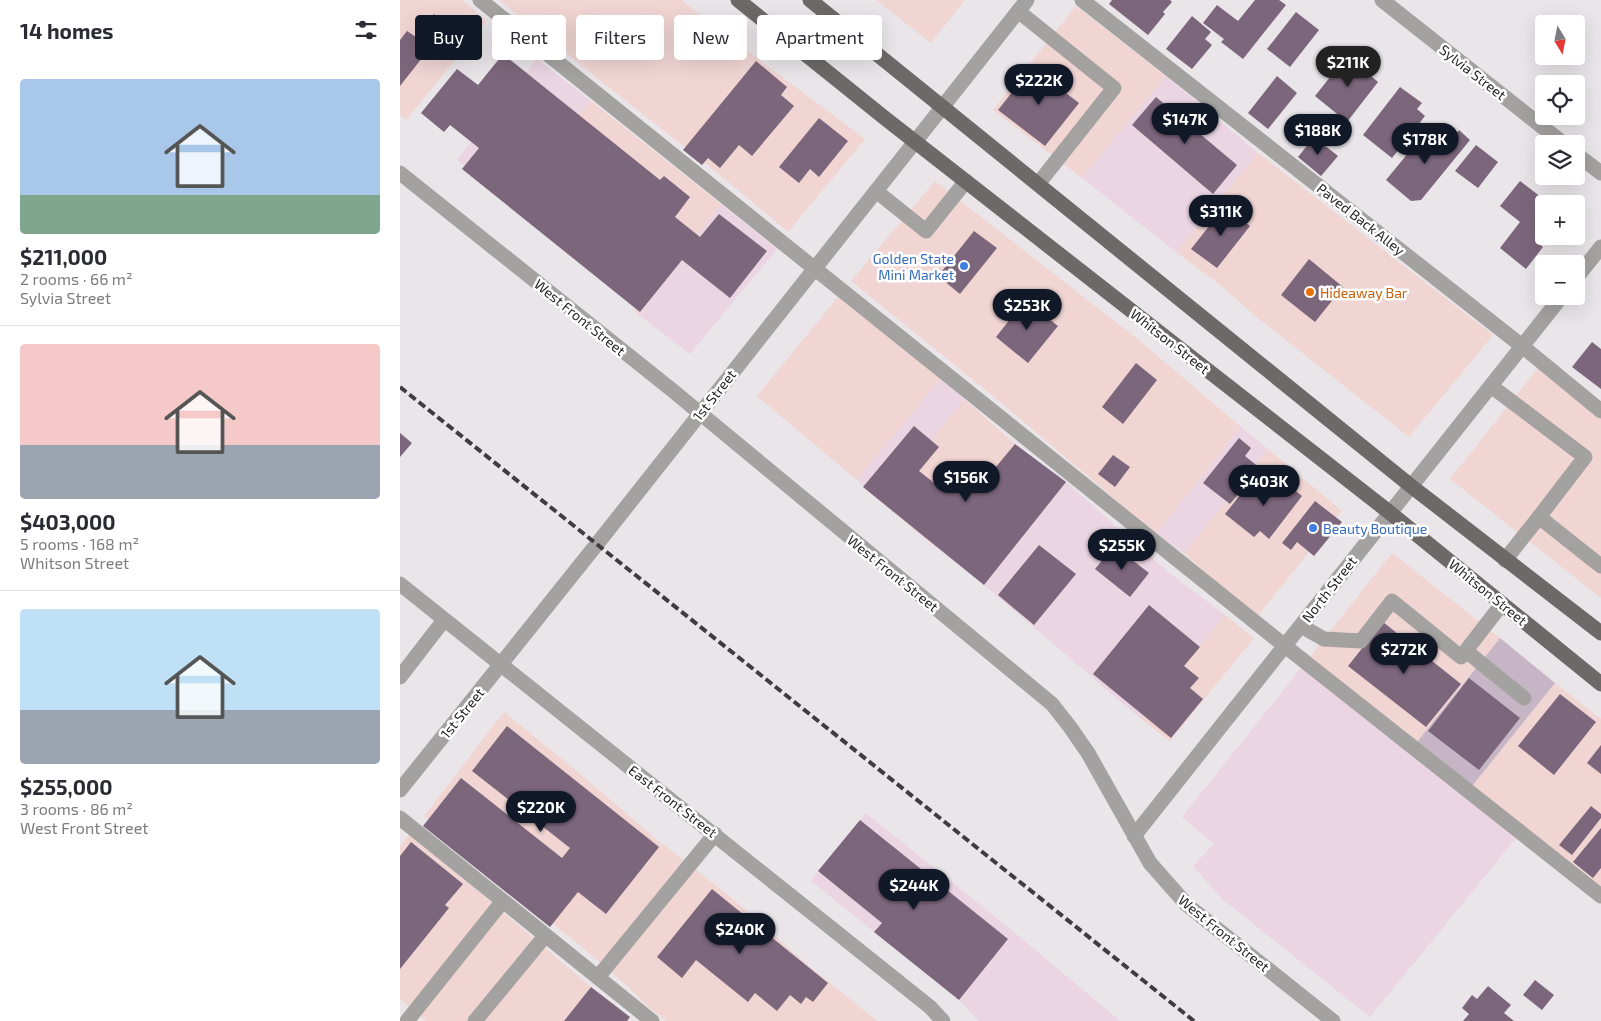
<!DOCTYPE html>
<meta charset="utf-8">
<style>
body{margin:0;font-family:"Exo 2",sans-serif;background:#f2f2f3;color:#2b2b33;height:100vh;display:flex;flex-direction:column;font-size:19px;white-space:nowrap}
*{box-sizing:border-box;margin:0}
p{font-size:16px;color:#7c7c81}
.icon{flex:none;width:28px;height:28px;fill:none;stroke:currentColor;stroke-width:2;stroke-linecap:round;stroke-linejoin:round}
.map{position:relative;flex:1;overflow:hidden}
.sheet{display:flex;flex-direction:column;background:#fff;width:400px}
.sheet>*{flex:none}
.hud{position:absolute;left:15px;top:15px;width:475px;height:45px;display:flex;gap:10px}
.needle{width:32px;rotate:170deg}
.tools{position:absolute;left:1135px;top:15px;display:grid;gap:10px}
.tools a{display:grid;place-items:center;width:50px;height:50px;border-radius:5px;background:#fff;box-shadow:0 5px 20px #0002;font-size:25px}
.price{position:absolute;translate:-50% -42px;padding:0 11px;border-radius:18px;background:#111827;color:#fff;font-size:16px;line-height:32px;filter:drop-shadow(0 1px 2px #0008)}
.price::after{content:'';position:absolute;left:50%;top:30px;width:15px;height:11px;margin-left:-8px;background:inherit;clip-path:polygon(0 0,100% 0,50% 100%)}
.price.selected{background:#222;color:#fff}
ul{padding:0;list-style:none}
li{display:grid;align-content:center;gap:10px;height:265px;padding:0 20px}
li+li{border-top:1px solid #e1e1e2}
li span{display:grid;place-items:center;height:155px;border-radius:5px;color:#555}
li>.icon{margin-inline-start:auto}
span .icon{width:90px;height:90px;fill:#fffc;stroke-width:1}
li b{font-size:21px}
h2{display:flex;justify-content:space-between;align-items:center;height:60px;padding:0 20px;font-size:21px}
.pill{padding:0 18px;border-radius:5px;background:#fff;box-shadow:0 5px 20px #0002;font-size:18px;line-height:45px}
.pill.selected{background:#111827;color:#fff}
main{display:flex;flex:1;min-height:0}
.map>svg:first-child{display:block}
.commercial{fill:#f0d5d3}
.industrial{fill:#ebd5e3}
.green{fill:#c6b6c5}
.building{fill:#7c667b}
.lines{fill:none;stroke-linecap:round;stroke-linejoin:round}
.minor{stroke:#a4a2a1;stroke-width:15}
.major{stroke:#6d6968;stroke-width:15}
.rail{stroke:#3e3c3d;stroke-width:4;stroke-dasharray:8 4;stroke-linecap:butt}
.shop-dot{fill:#3f7fe0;stroke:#fff;stroke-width:2}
.food-dot{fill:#e8710a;stroke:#fff;stroke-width:2}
.labels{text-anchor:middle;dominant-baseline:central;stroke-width:5;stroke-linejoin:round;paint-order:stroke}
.street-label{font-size:14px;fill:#272526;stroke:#fff}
.shop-label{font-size:14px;fill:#366cbe;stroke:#fff;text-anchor:end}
.food-label{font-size:14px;fill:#c56008;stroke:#fff;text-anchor:start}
</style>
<main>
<section class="sheet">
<h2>14 homes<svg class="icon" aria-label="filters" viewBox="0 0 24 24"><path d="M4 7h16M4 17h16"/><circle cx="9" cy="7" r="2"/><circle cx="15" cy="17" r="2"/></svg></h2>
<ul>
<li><span style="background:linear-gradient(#a9c7e8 75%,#7fa58c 0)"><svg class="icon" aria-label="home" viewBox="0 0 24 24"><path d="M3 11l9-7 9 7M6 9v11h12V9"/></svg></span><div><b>$211,000</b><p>2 rooms · 66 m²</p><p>Sylvia Street</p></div></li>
<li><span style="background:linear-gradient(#f6c9c9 65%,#9aa5b1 0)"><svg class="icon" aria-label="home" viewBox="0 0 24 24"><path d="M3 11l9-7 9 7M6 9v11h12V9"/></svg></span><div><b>$403,000</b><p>5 rooms · 168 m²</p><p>Whitson Street</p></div></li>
<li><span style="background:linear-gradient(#bfe0f5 65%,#9aa5b1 0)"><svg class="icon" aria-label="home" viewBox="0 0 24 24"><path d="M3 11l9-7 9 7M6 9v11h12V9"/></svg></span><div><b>$255,000</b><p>3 rooms · 86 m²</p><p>West Front Street</p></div></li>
</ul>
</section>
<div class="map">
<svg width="1201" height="1021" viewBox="0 0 1201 1021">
<rect width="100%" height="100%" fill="#e9e5e8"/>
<path class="commercial" d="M 0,0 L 62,0 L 87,21 L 6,120 L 0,115 Z
M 99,0 L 282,0 L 302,17 L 465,139 L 388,232 L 331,184 Z
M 476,0 L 565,0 L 531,43 Z
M 676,6 L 766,76 L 682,178 L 593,110 Z
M 191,101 L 321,204 L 239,315 L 211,281 L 109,201 Z
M 858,153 L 1093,335 L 1009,437 L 854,315 L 823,287 L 776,252 Z
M 535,181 L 740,341 L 841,427 L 756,534 L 604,405 L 451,281 Z
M 438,297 L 541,378 L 457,480 L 357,396 Z
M 1142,363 L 1201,411 L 1201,598 L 1050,479 Z
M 564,399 L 615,444 L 533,545 L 482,503 Z
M 868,449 L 942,511 L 856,618 L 784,553 Z
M 992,553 L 1100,638 L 1013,747 L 906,662 Z
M 825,615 L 854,638 L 770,741 L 741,719 Z
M 1155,683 L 1201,719 L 1201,896 L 1068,791 Z
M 104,712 L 178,772 L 255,838 L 333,899 L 409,966 L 477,1021 L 266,1021 L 250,1008 L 225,984 L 176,942 L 149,921 L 24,816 Z
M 10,833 L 191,987 L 164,1021 L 26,1021 L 0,999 L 0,846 Z"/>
<path class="industrial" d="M 137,59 L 191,101 L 109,201 L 57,160 Z
M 766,76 L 858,153 L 776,252 L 682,178 Z
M 321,204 L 377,249 L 290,354 L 239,315 Z
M 541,378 L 564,399 L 482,503 L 457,480 Z
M 841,427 L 868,449 L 784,553 L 756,534 Z
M 615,444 L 666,482 L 768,572 L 825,615 L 741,719 L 584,585 L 533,545 Z
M 906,662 L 1121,832 L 970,1017 L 822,899 L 793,866 L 814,844 L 782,817 Z
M 466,813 L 614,932 L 720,1021 L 579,1021 L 559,1000 L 411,881 Z"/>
<path class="green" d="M 1100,638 L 1155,683 L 1068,791 L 1013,747 Z"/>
<path class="building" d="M 712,0 L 770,0 L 772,2 L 763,12 L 765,14 L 748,35 L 709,4 Z
M 855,0 L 879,0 L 886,5 L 843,59 L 821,42 L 824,39 L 803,23 L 817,5 L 838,21 Z
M 896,12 L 919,30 L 890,67 L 867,49 Z
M 34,14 L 48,25 L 0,86 L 0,40 L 7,31 L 16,37 Z
M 792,16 L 811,32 L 805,39 L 812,45 L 792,69 L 766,49 Z
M 103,54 L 260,180 L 264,176 L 290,197 L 275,217 L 300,237 L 319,214 L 367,251 L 330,298 L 282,260 L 240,312 L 62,169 L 79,148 L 50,125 L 44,132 L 21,113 L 57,69 L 78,85 Z
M 946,57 L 954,63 L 959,58 L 975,71 L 971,76 L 978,82 L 947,122 L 915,96 Z
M 356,61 L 387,87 L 381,95 L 394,106 L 352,156 L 339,145 L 320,168 L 308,158 L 302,165 L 283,150 Z
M 632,67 L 679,103 L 645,146 L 598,110 Z
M 877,76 L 897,93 L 868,129 L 848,113 Z
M 1000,87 L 1022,103 L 1017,109 L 1025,116 L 992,158 L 963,135 Z
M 756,97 L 837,165 L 813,194 L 732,125 Z
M 419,118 L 448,141 L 419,177 L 410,169 L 399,183 L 379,167 Z
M 1027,130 L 1037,138 L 1033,142 L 1043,150 L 1059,130 L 1070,140 L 1021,200 L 1011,201 L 986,180 Z
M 914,137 L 938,156 L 921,176 L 898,157 Z
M 1076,145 L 1098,162 L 1078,188 L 1055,171 Z
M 1120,181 L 1150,204 L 1144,204 L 1144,236 L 1145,236 L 1139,244 L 1143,247 L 1126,269 L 1100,248 L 1120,222 L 1100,206 Z
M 825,206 L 850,226 L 817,268 L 791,249 Z
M 574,231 L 597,248 L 560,294 L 538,276 Z
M 909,259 L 943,287 L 915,322 L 881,295 Z
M 625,300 L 658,326 L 628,363 L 596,337 Z
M 1192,342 L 1201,349 L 1201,389 L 1172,367 Z
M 736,363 L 757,380 L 723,424 L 702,407 Z
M 514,426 L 539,447 L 519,471 L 543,490 L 555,475 L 576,491 L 615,444 L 666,482 L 584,585 L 463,487 Z
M 0,433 L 12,443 L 0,457 Z
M 839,438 L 851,448 L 845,456 L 860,468 L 830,504 L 803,483 Z
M 713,455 L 730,467 L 715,487 L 698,474 Z
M 872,472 L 902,496 L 869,539 L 860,531 L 854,537 L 825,514 L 844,490 L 853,496 Z
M 915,501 L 942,522 L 914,556 L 897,542 L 891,550 L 882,543 Z
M 639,545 L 676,574 L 634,625 L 598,595 Z
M 714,546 L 749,573 L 730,597 L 695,569 Z
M 749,605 L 800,647 L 784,666 L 799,678 L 790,688 L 803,699 L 771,738 L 693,674 Z
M 983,622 L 1061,684 L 1026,727 L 948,666 Z
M 1069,678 L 1120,718 L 1079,770 L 1028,731 Z
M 1160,694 L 1196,722 L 1154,775 L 1118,746 Z
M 107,726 L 259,847 L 206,914 L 178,892 L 150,927 L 23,826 L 61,778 L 162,858 L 170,848 L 72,771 Z
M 1201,745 L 1201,774 L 1187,763 Z
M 1191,806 L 1201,814 L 1201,818 L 1172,855 L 1159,845 Z
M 460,820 L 608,939 L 559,1000 L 474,932 L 482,923 L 418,871 Z
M 1201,828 L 1201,868 L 1193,878 L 1173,862 Z
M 11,842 L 63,884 L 45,905 L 49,908 L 0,969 L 0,856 Z
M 312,889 L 428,983 L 413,1002 L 406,997 L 401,1004 L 390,995 L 377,1011 L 355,993 L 348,1002 L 296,960 L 282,978 L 257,957 Z
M 1135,980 L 1154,995 L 1142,1010 L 1123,995 Z
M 1088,986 L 1111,1005 L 1104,1013 L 1114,1021 L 1063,1021 L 1069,1014 L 1062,1008 L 1072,995 L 1077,999 Z
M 191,987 L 230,1017 L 227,1021 L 164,1021 Z"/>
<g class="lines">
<path class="minor" d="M 80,0 L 885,646 L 1201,896
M 682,0 L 1122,346 L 1201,411
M 982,0 L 1164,144
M 618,11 L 714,88 L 638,184
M 1176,154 L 1201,173
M 0,173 L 272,390 L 652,704 L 670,727 L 688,753 L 750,863 L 787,905 L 933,1021
M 476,191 L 526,231 L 566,181
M 1176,278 L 1201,247
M 1091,386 L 1185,457 L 1139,517
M 1105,560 L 1139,517 L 1201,566
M 0,584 L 530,1007 L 543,1021
M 901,626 L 924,639 L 961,641 L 992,601 L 1061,657 L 1102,604
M 1066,651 L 1124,698
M 0,677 L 44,620
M 0,790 L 197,544 L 627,0
M 0,818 L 252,1021
M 734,836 L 1162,296
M 198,977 L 315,834
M 7,1021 L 102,902
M 75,1021 L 145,936"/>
<path class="major" d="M 338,0 L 486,119 L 989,512 L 1201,684
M 410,0 L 1011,486 L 1201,633"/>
<path class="rail" d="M 0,387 L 794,1021"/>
</g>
<g class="shop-dot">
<circle cx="564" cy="266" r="5"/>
<circle cx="913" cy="528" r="5"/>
</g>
<circle class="food-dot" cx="910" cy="292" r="5"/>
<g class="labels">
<g class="street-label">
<text transform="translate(1073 72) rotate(38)">Sylvia Street</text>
<text transform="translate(961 219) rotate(38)">Paved Back Alley</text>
<text transform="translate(180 317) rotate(39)">West Front Street</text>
<text transform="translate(770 341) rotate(38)">Whitson Street</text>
<text transform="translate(314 395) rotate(-52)">1st Street</text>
<text transform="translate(493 573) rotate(39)">West Front Street</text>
<text transform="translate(929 589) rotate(-52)">North Street</text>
<text transform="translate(1088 592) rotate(39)">Whitson Street</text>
<text transform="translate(62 713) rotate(-51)">1st Street</text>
<text transform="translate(273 801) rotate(38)">East Front Street</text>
<text transform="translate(824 933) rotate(39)">West Front Street</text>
</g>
<g class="shop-label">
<text x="554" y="258">Golden State<tspan x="554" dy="16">Mini Market</tspan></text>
<text x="923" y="528" text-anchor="start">Beauty Boutique</text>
</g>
<g class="food-label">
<text x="920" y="292">Hideaway Bar</text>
</g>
</g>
</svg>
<div class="tools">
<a><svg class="needle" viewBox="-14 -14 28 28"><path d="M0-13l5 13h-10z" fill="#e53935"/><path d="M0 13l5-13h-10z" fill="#7c7c81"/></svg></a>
<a><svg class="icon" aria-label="locate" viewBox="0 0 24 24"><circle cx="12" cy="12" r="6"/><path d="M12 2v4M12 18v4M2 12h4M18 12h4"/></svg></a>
<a><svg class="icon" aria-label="layers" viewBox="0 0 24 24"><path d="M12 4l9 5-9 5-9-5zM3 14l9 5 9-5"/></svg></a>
<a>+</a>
<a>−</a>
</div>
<b class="price selected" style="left:948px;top:88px">$211K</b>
<b class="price" style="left:639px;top:106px">$222K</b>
<b class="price" style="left:785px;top:145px">$147K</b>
<b class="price" style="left:918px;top:156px">$188K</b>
<b class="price" style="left:1025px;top:165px">$178K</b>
<b class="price" style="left:821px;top:237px">$311K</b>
<b class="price" style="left:627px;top:331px">$253K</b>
<b class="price" style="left:566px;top:503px">$156K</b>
<b class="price" style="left:864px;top:507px">$403K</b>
<b class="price" style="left:722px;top:571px">$255K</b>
<b class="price" style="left:1004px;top:675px">$272K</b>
<b class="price" style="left:141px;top:833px">$220K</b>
<b class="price" style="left:514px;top:911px">$244K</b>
<b class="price" style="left:340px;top:955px">$240K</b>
<div class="hud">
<a class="pill selected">Buy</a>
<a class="pill">Rent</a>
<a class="pill">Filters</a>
<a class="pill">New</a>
<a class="pill">Apartment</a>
</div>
</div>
</main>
